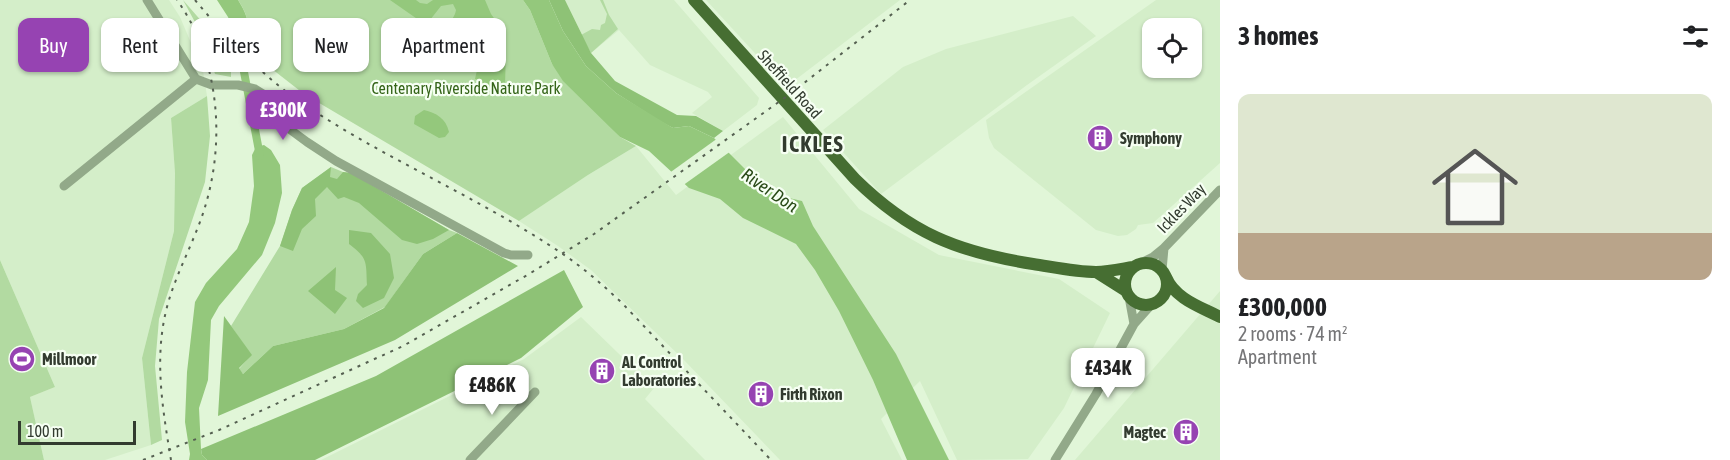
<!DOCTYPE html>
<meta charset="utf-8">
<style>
body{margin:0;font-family:"Asap Condensed",sans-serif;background:#f2f2f2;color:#202124;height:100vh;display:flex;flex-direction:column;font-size:22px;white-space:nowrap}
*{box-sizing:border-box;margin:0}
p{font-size:20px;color:#757577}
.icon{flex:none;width:33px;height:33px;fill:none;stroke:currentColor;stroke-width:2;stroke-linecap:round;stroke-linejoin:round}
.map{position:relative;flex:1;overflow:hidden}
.side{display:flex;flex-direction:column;background:#fff;width:510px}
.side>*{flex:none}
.banner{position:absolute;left:18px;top:18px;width:570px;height:54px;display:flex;gap:12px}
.controls{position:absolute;left:1142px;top:18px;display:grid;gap:12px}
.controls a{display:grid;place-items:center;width:60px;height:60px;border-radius:12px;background:#fff;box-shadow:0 2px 4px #0004;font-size:30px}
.scale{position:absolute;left:18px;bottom:15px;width:118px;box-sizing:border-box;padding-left:6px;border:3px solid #323b2f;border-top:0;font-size:16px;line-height:21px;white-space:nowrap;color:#323b2f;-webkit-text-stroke:4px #f6fff3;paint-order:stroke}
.price{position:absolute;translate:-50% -51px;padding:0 14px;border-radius:12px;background:#fff;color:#222;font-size:20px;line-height:39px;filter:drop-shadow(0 2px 3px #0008)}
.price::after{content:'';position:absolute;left:50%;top:36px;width:18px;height:14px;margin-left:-9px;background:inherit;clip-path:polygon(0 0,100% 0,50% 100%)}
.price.current{background:#9643b2;color:#fff}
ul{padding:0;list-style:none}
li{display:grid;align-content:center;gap:12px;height:318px;padding:0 18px}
li span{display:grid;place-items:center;height:186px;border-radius:12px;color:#555}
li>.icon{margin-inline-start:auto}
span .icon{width:108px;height:108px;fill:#fffc;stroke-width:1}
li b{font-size:26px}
h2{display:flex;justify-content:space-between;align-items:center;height:72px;padding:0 18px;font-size:26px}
.tag{padding:0 21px;border-radius:12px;background:#fff;box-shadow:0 2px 4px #0004;font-size:21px;line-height:54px}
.tag.current{background:#9643b2;color:#fff}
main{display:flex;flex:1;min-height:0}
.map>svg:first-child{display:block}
.built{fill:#d4eec9;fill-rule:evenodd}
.green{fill:#b2daa1}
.forest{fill:#8ec276}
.water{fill:#94c87c}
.pier{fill:#e1f6d8}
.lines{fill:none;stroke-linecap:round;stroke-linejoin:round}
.canal{stroke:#94c87c;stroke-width:8}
.minor{stroke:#92a989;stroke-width:9}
.major{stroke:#466e32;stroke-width:12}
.rail{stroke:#556051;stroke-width:2;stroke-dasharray:3 6;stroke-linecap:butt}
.labels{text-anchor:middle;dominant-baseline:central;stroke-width:4.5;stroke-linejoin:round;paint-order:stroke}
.street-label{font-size:16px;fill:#323b2f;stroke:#f6fff3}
.park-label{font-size:16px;fill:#346418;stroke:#f6fff3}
.poi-label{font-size:16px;font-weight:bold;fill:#323b2f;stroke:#f6fff3;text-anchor:start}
.water-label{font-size:18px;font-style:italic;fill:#2a4b18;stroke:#f6fff3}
.district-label{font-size:22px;font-weight:bold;letter-spacing:1.5px;fill:#323b2f;stroke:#f6fff3}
</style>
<main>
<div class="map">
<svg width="1220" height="460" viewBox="0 0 1220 460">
<rect width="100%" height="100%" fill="#e1f6d8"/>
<path class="built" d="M 0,0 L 169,0 L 180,17 L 203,71 L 207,96 L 171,118 L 175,173 L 174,231 L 142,358 L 151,445 L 105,460 L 44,460 L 30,397 L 55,387 L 0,260 Z
M 565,0 L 674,0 L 759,98 L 757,105 L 723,131 L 692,113 L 712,97 L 708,92 L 650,65 L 619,30 L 591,53 Z
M 706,0 L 900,0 L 786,87 Z
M 1156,0 L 1220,0 L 1220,163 L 1153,223 L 1138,225 L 1136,229 L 1127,235 L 1118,236 L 1096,230 L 994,148 L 989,138 L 986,120 ZM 1152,28 L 1191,28 L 1191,68 L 1152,68 Z
M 1073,16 L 1096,36 L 1027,85 L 881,194 L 823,130 L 903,67 L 946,49 Z
M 783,117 L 859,209 L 939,255 L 1059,279 L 1110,313 L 1064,408 L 1028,459 L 957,460 L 920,381 L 881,419 L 902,460 L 780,460 L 683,359 L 591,270 L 558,246 L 519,221 L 588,175 L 636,146 L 676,195 Z
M 1220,291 L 1220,460 L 1075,460 Z
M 581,317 L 654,388 L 645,399 L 705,460 L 321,460 L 524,359 Z"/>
<path class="green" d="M 183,0 L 231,55 L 231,77 L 215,74 L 203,37 Z
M 238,0 L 523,0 L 530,10 L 552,64 L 620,137 L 636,146 L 588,175 L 519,221 L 304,94 L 249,51 C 247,28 252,21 238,0 Z
M 600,0 L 603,0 L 609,15 L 618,29 L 591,53 L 581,35 L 592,29 L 600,30 L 601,25 L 605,23 L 607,14 Z
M 207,96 L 210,136 L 205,182 L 159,319 L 155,366 L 162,440 L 151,445 L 142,358 L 174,231 L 175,173 L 171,118 Z
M 331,167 L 343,172 L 351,173 L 449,230 L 457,233 L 423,254 L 385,307 L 344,329 L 273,346 L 243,374 L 239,369 L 251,355 L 231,326 L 280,246 L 292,210 L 302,188 Z
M 0,260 L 55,387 L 30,397 L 44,460 L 0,460 Z"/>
<path class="forest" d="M 549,0 L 565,0 L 591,53 L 615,81 L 677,115 L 696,116 L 723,131 L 714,138 L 689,126 L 673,128 L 658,120 L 616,93 L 586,66 L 563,31 Z
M 331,167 L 330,177 L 337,179 L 343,172 L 351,173 L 449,230 L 433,239 L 417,244 L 402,240 L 359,203 L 344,197 L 338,199 L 327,187 L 315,199 L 316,216 L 302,229 L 293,251 L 280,246 L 292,210 L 302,188 Z
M 349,230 L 371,233 L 390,254 L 394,278 L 384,298 L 363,308 L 356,301 L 358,294 L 367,285 C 366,262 368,258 349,244 Z
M 457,233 L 518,266 L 395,340 L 218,416 L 224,316 L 252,355 L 239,368 L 243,374 L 273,346 L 344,329 L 384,308 L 423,254 Z
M 336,267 L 335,290 L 347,298 L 335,314 L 308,291 Z
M 564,270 L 583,307 L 521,358 L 315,460 L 207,460 L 202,455 L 201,449 L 376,376 Z"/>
<path class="water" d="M 217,0 L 238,0 C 249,17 249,25 248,45 L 241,45 L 228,17 Z
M 390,0 L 416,0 L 420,3 L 427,4 L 433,0 L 485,0 L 491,14 L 504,32 L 506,49 L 505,86 L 500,93 L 492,96 L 481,88 L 480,81 L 475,79 L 480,57 C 466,55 443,47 448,27 C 450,21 455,17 456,10 L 453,4 L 441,6 L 430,20 L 423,23 Z
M 523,0 L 549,0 L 563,31 L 586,66 L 616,93 L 673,128 L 689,126 L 714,138 L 756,180 L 776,195 L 802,201 L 813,226 L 896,354 L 949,460 L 907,460 L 873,380 L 839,311 L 815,270 L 796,244 L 743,218 L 720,199 L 689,188 L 649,151 L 620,137 L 563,81 L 552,64 L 530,10 Z
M 424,110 C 436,113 446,118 449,132 L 445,137 L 439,138 L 414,124 L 415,116 Z
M 264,145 L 271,150 L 280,165 L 282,193 L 275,223 L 262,255 L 219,306 L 211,320 L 208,380 L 199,408 L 201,449 L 202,455 L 207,460 L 189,460 L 190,454 L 185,422 L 187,372 L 195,302 L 206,283 L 237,249 L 249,222 L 254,186 L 252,155 L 256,147 Z"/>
<path class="pier" d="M 718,138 L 731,151 L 682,186 L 668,174 Z"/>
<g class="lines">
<path class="canal" d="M 242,36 L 244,72 L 260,156"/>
<path class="minor" d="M 147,0 L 196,79 L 212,85 L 238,85 L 255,89 L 268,97 L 288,128 L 307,142 L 336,161 L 504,253 L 511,255 L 528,255
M 64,186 L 196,79
M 1164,248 L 1220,190
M 1139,264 L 1153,257 L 1164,248 L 1162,270
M 1129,297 L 1134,324 L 1151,305
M 470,460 L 535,392
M 1055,460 L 1096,394 L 1134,324"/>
<path class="major" d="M 694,0 L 855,179 C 910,233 957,252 1033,264 C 1053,267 1076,272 1096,272 C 1108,272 1121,269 1133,267
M1125 284a21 21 0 1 1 42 0a21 21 0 1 1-42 0Z
M 1096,272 L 1126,291
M 1166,277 C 1175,299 1201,307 1220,317"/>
<path class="rail" d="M 195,0 C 226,37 259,73 299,101 C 385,160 484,199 570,259 C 588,272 605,287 622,303 L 771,460
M 143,460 L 219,430 L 403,346 L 529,274 L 594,234 L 790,94 L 910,0
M 171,460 C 163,411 154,361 166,311 C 175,273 197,238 207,200 C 225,135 218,57 177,0"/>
</g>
<defs>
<symbol id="building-disc" viewBox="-11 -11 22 22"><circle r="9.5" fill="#9643b2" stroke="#f6fff3"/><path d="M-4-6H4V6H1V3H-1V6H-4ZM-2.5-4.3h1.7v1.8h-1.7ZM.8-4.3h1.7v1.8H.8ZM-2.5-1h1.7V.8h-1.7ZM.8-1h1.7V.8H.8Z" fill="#fff"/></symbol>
<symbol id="stadium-disc" viewBox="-11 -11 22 22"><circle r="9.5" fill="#9643b2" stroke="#f6fff3"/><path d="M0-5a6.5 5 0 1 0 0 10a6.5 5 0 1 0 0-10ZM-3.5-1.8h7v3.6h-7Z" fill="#fff"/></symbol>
</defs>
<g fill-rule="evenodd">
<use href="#building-disc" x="1085" y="123" width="30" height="30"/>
<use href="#stadium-disc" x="7" y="344" width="30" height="30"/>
<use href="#building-disc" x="587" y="356" width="30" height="30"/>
<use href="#building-disc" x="746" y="379" width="30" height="30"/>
<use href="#building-disc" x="1171" y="417" width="30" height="30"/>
</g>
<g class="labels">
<g class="street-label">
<text transform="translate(790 84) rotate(48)">Sheffield Road</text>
<text transform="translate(1181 208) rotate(-46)">Ickles Way</text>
</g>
<g class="park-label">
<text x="466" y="88">Centenary Riverside Nature Park</text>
</g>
<g class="poi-label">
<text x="1120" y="138">Symphony</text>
<text x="42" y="359">Millmoor</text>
<text x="622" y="362">AL Control<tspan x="622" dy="18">Laboratories</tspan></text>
<text x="780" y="394">Firth Rixon</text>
<text x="1166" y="432" text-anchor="end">Magtec</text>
</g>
<g class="water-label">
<text transform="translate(770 190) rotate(34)">River Don</text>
</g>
<g class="district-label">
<text x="813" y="144">ICKLES</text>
</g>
</g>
</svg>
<div class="controls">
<a><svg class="icon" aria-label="locate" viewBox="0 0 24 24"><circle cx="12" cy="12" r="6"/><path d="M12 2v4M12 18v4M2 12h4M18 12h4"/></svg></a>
</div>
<div class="scale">100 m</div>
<b class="price current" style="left:283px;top:141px">£300K</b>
<b class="price" style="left:1108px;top:399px">£434K</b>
<b class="price" style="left:492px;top:416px">£486K</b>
<div class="banner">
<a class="tag current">Buy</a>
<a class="tag">Rent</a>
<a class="tag">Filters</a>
<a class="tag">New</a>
<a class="tag">Apartment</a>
</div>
</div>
<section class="side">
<h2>3 homes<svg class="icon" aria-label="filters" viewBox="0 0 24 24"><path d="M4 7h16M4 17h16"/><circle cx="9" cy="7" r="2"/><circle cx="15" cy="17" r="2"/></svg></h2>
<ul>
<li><span style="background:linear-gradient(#dfe7d0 75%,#b9a48a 0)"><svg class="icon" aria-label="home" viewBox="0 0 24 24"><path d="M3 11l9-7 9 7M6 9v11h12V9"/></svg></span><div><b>£300,000</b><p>2 rooms · 74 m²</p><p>Apartment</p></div></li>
</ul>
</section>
</main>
